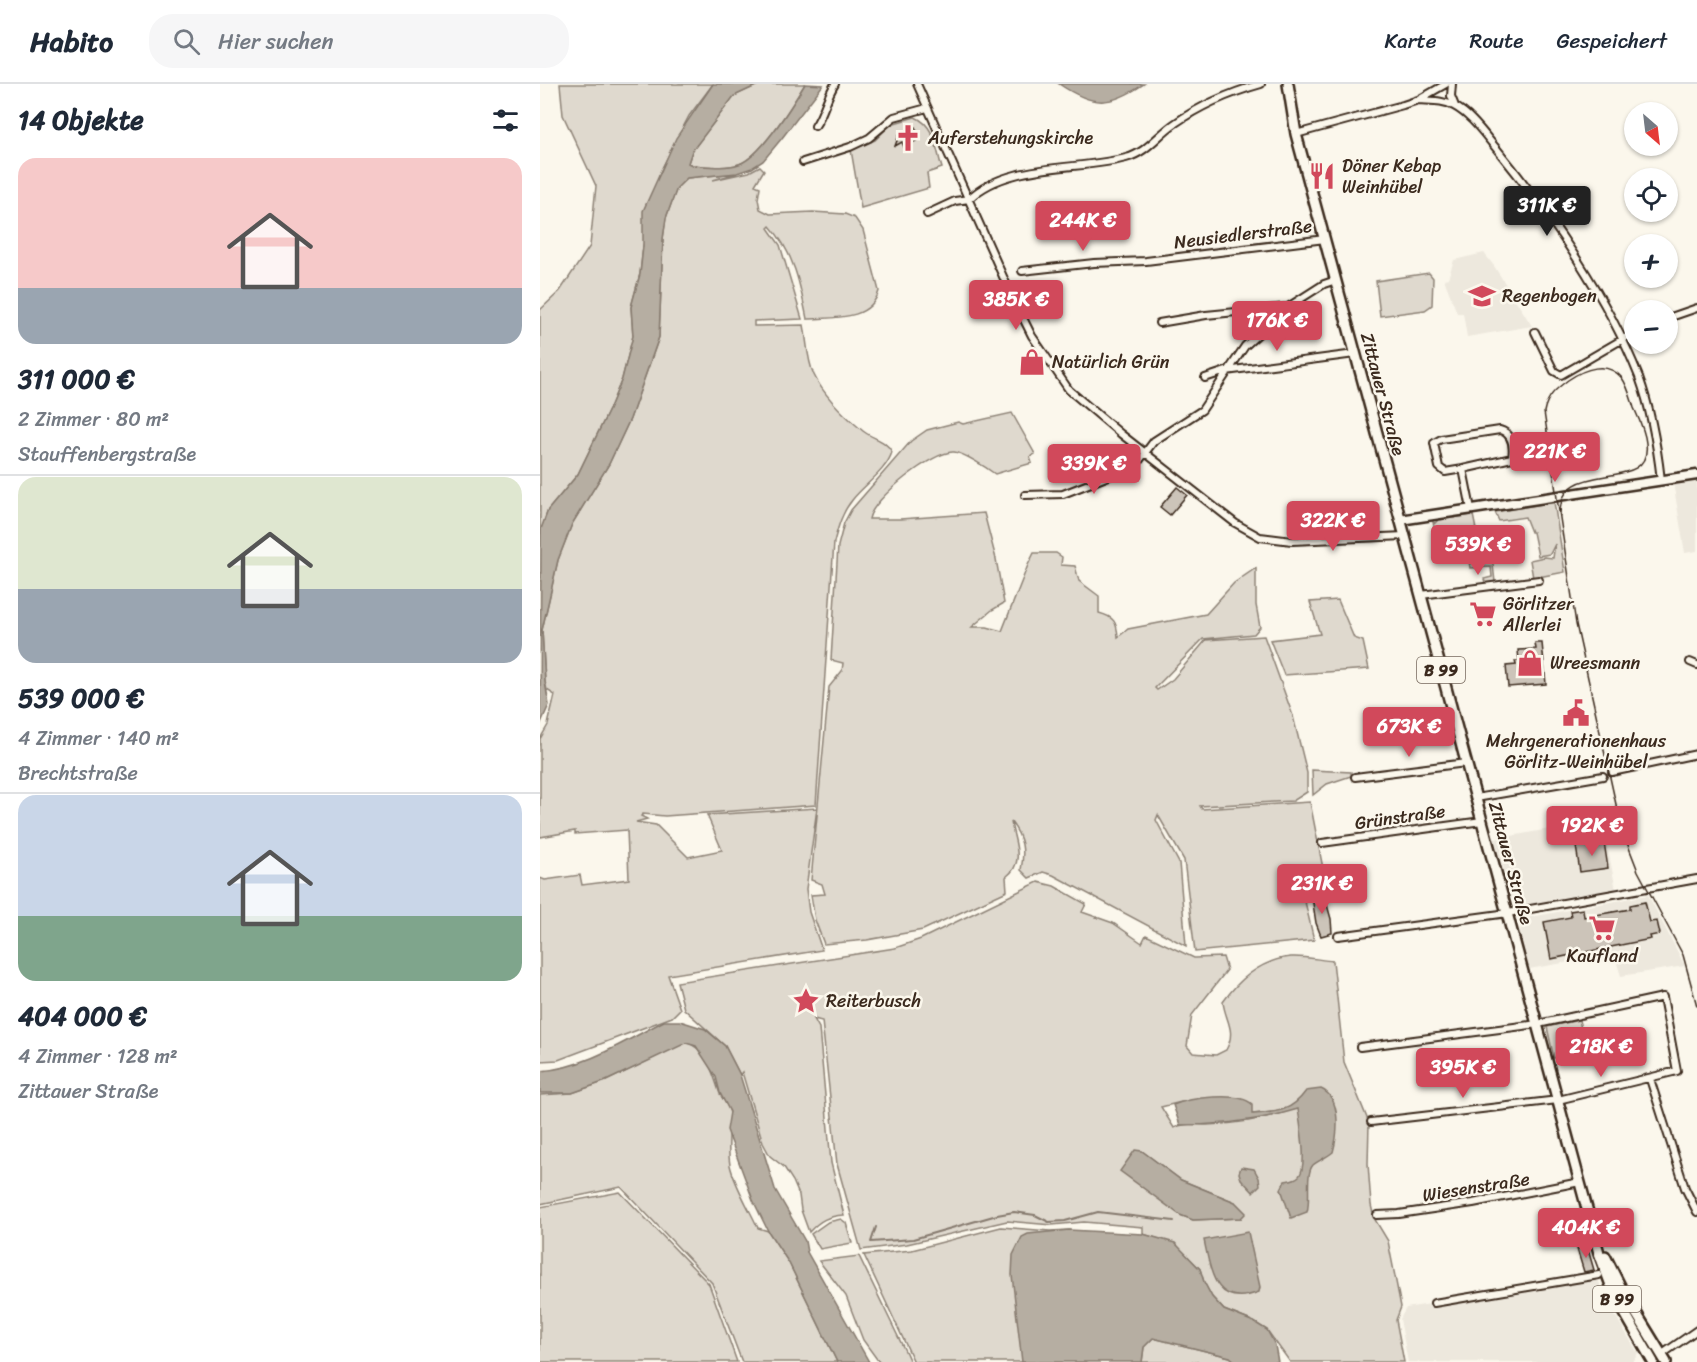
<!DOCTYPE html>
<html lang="de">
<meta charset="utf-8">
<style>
body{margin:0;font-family:Sriracha,sans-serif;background:#f6f6f7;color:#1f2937;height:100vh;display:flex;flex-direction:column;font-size:22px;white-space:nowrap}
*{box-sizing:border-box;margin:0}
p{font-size:20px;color:#747a83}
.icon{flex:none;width:33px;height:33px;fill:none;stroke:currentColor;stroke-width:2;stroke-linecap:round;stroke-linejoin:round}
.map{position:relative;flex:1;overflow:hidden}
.panel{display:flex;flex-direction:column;background:#fff;width:540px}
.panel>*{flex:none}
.needle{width:39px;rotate:152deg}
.buttons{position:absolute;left:1084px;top:18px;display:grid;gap:12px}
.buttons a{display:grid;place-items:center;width:54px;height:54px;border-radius:50%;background:#fff;box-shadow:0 2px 4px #0004;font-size:30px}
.price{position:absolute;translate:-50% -51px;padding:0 14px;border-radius:6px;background:#d1495b;color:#fff;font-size:20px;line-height:39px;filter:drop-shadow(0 2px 3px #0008)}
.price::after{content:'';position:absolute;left:50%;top:36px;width:18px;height:14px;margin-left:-9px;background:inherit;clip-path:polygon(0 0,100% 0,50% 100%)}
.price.current{background:#222;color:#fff}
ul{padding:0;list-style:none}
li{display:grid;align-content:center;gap:12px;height:318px;padding:0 18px}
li+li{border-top:2px solid #e0e1e3}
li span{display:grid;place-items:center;height:186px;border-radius:18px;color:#555}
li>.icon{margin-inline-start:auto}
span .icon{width:108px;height:108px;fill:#fffc;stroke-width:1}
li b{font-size:26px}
h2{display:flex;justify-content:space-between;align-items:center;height:72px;padding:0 18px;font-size:26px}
header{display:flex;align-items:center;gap:36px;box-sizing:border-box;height:84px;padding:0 30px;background:#fff;border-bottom:2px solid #e0e1e3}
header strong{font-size:28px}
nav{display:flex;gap:33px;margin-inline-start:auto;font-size:21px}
.search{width:420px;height:54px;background:#f6f6f7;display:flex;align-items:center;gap:15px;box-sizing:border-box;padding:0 21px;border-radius:24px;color:#747a83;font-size:22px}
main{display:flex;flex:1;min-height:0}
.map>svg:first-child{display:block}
.built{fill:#ede8dd}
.green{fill:#dfd9ce;stroke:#8d8276;stroke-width:1.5;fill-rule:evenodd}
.water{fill:#b6aea2;stroke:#85796d;stroke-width:1.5}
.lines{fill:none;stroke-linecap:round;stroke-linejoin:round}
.stream{stroke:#85796d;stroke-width:2}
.building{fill:#ccc4b9;stroke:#3b2a1e;stroke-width:1.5}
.street-casing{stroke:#3b2a1e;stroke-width:10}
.secondary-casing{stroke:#3b2a1e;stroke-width:13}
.primary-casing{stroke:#3b2a1e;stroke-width:14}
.street{stroke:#fbf7ec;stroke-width:6}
.secondary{stroke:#fbf7ec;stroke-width:8}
.primary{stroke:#fbf7ec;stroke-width:9}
.tram{stroke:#3b2a1e;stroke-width:1.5}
.labels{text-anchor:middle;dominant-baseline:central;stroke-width:5;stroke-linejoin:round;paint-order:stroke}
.shield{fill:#fbf7ec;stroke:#75685c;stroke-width:1.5}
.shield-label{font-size:16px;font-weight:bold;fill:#3b2a1e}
.poi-label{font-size:18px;fill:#3b2a1e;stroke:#fbf7ec;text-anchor:start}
.street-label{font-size:18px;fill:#3b2a1e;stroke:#fbf7ec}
</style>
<header>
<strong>Habito</strong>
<div class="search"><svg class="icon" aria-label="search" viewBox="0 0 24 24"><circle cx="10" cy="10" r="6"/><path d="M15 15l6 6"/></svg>Hier suchen</div>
<nav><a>Karte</a><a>Route</a><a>Gespeichert</a></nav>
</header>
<main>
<section class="panel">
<h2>14 Objekte<svg class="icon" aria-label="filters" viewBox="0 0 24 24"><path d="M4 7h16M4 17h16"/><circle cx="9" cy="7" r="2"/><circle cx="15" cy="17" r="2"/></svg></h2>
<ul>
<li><span style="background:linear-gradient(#f6c9c9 70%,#9aa5b1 0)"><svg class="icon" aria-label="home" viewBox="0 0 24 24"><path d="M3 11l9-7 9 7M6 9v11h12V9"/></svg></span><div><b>311 000 €</b><p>2 Zimmer · 80 m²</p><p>Stauffenbergstraße</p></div></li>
<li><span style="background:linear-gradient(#dfe7d0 60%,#9aa5b1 0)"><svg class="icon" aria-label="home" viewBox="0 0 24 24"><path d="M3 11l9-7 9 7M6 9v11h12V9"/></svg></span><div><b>539 000 €</b><p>4 Zimmer · 140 m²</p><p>Brechtstraße</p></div></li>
<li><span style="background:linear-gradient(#c9d6e8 65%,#7fa58c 0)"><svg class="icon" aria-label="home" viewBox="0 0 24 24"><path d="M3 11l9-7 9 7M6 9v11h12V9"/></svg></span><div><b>404 000 €</b><p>4 Zimmer · 128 m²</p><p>Zittauer Straße</p></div></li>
</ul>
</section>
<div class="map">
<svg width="1157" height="1278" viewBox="0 0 1157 1278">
<rect width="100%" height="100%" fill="#fbf7ec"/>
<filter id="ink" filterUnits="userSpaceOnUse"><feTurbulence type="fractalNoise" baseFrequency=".0167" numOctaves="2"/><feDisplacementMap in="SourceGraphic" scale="12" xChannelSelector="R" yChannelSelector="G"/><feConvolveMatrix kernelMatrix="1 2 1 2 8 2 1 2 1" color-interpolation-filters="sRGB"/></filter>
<g filter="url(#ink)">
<path class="built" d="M 944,169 L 954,182 L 992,242 L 927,253 L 923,229 L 917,229 L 904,195 L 908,194 L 914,176 Z
M 1157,395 L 1157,467 L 1145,469 L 1133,398 Z
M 1062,735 L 1076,806 L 988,820 L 972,816 L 955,755 Z
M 1108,811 L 1145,882 L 1081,892 L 1074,870 L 989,885 L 980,846 L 986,834 Z
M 1057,1192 L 1065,1215 L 1098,1269 L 1093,1278 L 868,1278 L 860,1235 L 866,1224 Z"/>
<path class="green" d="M 20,0 L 173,0 L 149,32 L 120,88 L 103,162 L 100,190 L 91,223 L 93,252 L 82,295 L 69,326 L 38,390 L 8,426 L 0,450 L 0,226 L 20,207 L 50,162 L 56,102 L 23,31 Z
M 220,0 L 265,0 C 253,20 220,73 199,80 C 184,85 167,82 152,81 L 148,79 L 152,67 L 194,12 Z
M 375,33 C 396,42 396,66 402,84 L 387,89 L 389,104 L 321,124 L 311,66 L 335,56 L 351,40 Z
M 220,82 L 224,86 L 215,101 L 220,103 L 218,115 L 220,125 L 230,130 L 273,128 L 305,130 L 315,134 L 323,146 L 339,207 C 330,238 292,233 267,235 C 260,200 254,169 230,142 L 228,144 L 240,161 L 262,235 L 214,237 L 214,242 L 264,241 C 267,257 267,276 274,291 C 284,312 305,332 323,347 C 333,355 346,356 352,368 C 347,386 324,401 313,415 C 302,428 298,443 294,458 L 276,721 L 125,732 L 103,730 L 101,732 L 107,735 L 96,738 L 116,741 L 148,773 L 182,766 L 167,731 L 277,724 L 266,805 L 269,828 L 282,866 L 128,891 L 140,925 L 132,933 L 18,976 L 0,977 L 0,794 L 5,796 L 40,791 L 42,801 L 89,795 L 87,746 L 35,750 L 35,747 L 0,753 L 0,655 L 8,641 L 15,611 L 7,606 L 5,598 L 2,546 L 18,476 L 32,440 L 69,380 L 90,335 L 119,253 L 123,155 L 126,134 L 137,103 L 147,94 L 197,89 L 173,96 L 209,88 Z
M 889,189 L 893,194 L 892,221 L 885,226 L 840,232 L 836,197 Z
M 472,329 L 495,370 L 490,373 L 492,379 L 455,390 C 447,384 424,369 414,368 C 394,366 332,415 329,435 L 360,435 L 444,429 L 456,475 L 464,519 L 452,526 L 432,543 L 447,543 L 462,547 L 488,481 L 494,469 L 516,469 L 522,473 L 521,481 L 535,482 L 539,497 L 559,512 L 559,529 C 574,533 577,538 578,553 L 588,545 L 666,530 L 694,499 L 716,484 L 716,521 L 720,543 L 714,550 L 663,555 L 615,604 L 617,606 L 633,595 L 666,556 L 724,552 L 753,632 L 767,689 L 767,708 L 753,717 L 660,722 L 662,725 L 770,718 L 787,805 L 763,809 L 774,856 L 655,868 L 644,776 L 618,731 L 616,736 L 639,779 L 646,862 L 513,791 L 503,788 L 489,794 L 481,786 C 485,766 483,754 471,738 C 474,758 486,778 466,793 L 467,807 L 383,846 L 327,856 L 284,860 L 275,836 L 271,811 L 285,810 L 282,800 L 271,796 L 289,603 L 302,587 L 303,579 L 291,576 L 298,462 L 304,439 L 311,426 L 371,357 L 387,346 L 418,338 L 423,340 Z
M 1014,418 L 1025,488 L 993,494 L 990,476 L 1004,473 L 1013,474 L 1015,460 L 1010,470 L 998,472 L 993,448 L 991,448 L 985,433 L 959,437 L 955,428 Z
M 933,431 L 940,465 L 951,463 L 955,498 L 945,499 L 944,495 L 952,493 L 951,483 L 930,484 L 928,469 L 932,467 L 900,472 L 893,438 L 895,439 L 898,436 Z
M 798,516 L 814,554 L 823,557 L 829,585 L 744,591 L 730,556 L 780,550 L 770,518 Z
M 772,686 L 811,688 L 811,692 L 787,700 L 773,711 Z
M 498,798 L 514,802 L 546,820 L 542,828 L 573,839 L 602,859 L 606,851 L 654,874 L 683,873 L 687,886 L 652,931 L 647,962 L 653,969 L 676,971 L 686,966 C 697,946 685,936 683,918 C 699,895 722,876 751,873 C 764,872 780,876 793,877 L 804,978 L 829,1039 L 828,1080 L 831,1121 L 834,1134 L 848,1157 L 861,1223 L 856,1236 L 864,1278 L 750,1278 L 727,1246 L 714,1238 L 684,1226 L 672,1213 L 664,1198 L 660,1185 L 635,1160 L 603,1150 L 603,1143 L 544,1138 L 512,1141 L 467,1137 L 367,1160 L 321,1166 L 297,1080 L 282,937 L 274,935 L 279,944 L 291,1079 L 304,1131 C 288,1132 280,1136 269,1148 L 261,1126 L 259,1111 L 253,1097 L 244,1083 L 230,1072 L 223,1059 L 202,988 L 200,991 L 185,962 L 144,925 L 137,898 L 355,864 L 381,855 ZM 641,1018 L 712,1030 L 735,1028 L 750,1023 C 730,1036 692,1040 667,1041 C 656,1041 644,1038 634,1044 L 621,1023 ZM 602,1067 L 641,1096 L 695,1118 L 701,1134 L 653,1136 L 640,1131 Z
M 1039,936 L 1046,967 L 1014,974 L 1007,943 Z
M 146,958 C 168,965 173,991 180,1010 C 183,1016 190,1023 190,1030 C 190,1047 187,1064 190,1081 C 194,1100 210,1126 218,1144 L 228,1147 L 249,1179 L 297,1278 L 202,1278 L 172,1199 L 81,1103 L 0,1120 L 0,1011 L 32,1009 L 66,997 Z
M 80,1108 L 169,1200 L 197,1278 L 0,1278 L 0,1123 Z
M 301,1135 L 306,1139 L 312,1159 L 280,1165 L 271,1150 L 288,1138 Z
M 461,1143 L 510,1147 L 529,1146 L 512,1278 L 374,1278 L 324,1171 L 372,1166 Z
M 319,1172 L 366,1269 L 370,1278 L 339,1278 L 323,1256 L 306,1212 L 279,1177 Z
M 613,1254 L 690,1273 L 696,1278 L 602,1278 L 604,1263 Z"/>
<path class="water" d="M 173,0 L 220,0 L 194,12 L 152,67 L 148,79 L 152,81 C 167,82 184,85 199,80 C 220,73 253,20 265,0 L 283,1 L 242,54 L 223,77 L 212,84 L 197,89 L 147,94 L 137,104 L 126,134 L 123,155 L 119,253 L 90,335 L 69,380 L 32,440 L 18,476 L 2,546 L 5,598 L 9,621 L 0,641 L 1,445 L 8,426 L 38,390 L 69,326 L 82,295 L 93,252 L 91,223 L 100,190 L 103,162 L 103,127 L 136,54 Z
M 519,0 L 604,0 C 570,23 553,23 519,0 Z
M 124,937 L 140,937 L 165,945 L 185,962 L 200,991 L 235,1105 L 265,1157 L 267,1168 L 329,1278 L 297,1278 L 249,1179 L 228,1147 L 213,1116 L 187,1046 L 190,1028 L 180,1009 L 176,993 L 156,962 L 146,959 L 66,997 L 32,1009 L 0,1009 L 0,987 C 45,984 85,957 124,937 Z
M 781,1005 C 802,1014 798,1050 793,1068 C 787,1073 778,1077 773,1081 C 765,1090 771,1115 767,1128 L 751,1134 L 741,1105 L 745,1097 C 750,1096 755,1096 759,1092 C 768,1082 760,1039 758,1025 C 719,1037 682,1041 640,1041 L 633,1021 C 650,1014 698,1007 712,1020 L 712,1030 C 737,1028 751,1028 766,1007 Z
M 595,1066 L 602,1067 L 641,1096 L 695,1118 L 706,1129 L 701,1134 L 653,1136 L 640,1131 L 580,1087 Z
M 701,1083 L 714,1085 L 719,1094 L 720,1101 L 713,1108 L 701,1095 L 699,1089 Z
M 529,1146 L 603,1150 L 635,1159 L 660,1185 L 664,1198 L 672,1213 L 684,1226 L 714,1238 L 727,1246 L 735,1261 L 738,1278 L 696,1278 L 690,1273 L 613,1254 L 604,1263 L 602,1278 L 482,1278 L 472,1191 L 473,1171 L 482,1153 L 488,1150 Z
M 708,1148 L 720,1203 L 719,1208 C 675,1225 671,1188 664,1156 Z"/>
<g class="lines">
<path class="stream" d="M 336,1143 L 331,1158 L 373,1155 L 457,1131 L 474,1128 L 495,1131 L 509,1138 L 525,1137 L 558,1128 L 634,1137"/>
</g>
<path class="building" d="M 375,43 L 380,53 L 376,57 L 364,63 L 362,58 L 355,62 L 359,51 Z
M 637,403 L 647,411 L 630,431 L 620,423 Z
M 995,559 L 1002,559 L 1006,600 L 968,603 L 966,582 L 976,581 L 975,577 L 979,577 L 978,566 L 996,565 Z
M 1064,758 L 1068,784 L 1040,788 L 1036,762 Z
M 784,810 L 791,835 L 792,849 L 781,852 L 776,839 L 772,813 Z
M 1105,818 L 1110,838 L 1117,837 L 1120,850 L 1110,852 L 1111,855 L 1011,875 L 1004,838 L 1031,833 L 1030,827 L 1043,825 L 1044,833 L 1090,825 L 1090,821 Z
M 1047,1162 L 1054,1186 L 1044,1188 L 1037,1165 Z"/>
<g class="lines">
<defs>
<path id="street" d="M 377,0 L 469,206 L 492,252 L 529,306 L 581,350 L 695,439 L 720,453 L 752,457 L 865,452
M 912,0 L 911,12 L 915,22
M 878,16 C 891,17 903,16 914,22 C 931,31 944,50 956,64 C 1010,130 1068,214 1099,293 C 1111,326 1117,361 1121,396
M 275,42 C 284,29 286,14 295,0
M 756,50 L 863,21 L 878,16 L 906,0
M 263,78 L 310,63 L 329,54 L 354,33 L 387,24
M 429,115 C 467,78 537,87 586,74 C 606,69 618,51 634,40 C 661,21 689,9 721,0
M 387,130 L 415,117 L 429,115
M 482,187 L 554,179 L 606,177 L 785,155
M 1128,234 L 1157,224
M 619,239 L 666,231 L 747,223
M 995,248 L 1014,287 L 1021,291 L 1095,248
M 665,294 L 686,287 L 815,270
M 923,385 L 972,374 C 974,362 973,350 960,346 L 901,355 L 894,359 L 899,383 L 905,388 L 923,385 L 931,425
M 485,411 L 523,410 L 579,388 L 599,377 L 614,357 L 662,326 L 705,262 L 748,223 L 784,200 L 796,196
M 881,511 L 999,496
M 1150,578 L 1157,581
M 1072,688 L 1157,670
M 815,693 L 926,679
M 936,714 L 1063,692
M 782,759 L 942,737
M 798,852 L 968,829 L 1157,795
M 820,963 L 998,940 L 1123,913 L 1137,987 L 1018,1016 L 831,1038
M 1110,995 L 1145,1104 L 1157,1128
M 837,1131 L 859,1130 L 933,1119 L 1040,1098
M 894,1219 L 1059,1191
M 1121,1271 L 1157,1246"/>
<path id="secondary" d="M 860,436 L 1157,391"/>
<path id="primary" d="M 748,0 L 756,50 L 1059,1169 L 1075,1212 L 1113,1278
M 1065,1172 L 1082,1206 L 1126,1278"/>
</defs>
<use href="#street" class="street-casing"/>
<use href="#secondary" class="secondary-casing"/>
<use href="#primary" class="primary-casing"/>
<use href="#street" class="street"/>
<use href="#secondary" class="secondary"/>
<use href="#primary" class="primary"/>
<path class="tram" d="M 1020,432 C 1018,369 1113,413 1106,359 C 1105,347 1099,335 1094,324 C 1091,315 1088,302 1082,294 C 1067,276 1044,285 1028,296 C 1016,305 1007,312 1004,328 L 1036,540 L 1081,743 L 1098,787 L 1143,871 L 1157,922"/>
</g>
</g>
<defs>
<symbol id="church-bare" viewBox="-9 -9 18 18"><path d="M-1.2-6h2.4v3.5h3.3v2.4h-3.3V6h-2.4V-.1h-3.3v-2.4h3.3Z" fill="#d1495b" stroke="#fbf7ec" stroke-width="2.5" paint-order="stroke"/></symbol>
<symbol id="restaurant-bare" viewBox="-9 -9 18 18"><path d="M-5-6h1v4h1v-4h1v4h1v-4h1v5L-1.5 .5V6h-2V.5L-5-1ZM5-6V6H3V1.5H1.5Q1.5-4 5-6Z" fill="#d1495b" stroke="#fbf7ec" stroke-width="2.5" paint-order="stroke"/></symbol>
<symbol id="school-bare" viewBox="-9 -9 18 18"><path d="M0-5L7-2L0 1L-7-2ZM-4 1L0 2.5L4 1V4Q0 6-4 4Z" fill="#d1495b" stroke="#fbf7ec" stroke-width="2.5" paint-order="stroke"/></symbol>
<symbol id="shop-bare" viewBox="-9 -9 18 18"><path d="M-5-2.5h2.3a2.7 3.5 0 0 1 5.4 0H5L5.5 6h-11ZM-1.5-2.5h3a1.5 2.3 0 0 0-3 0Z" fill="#d1495b" stroke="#fbf7ec" stroke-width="2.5" paint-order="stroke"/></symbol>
<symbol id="supermarket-bare" viewBox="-9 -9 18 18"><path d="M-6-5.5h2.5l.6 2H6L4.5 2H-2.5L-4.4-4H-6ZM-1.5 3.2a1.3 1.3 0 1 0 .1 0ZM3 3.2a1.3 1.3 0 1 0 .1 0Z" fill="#d1495b" stroke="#fbf7ec" stroke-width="2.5" paint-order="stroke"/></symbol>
<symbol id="civic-bare" viewBox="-9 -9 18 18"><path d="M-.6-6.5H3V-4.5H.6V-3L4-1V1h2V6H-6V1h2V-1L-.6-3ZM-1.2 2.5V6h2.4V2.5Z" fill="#d1495b" stroke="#fbf7ec" stroke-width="2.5" paint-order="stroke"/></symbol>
<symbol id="sight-bare" viewBox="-9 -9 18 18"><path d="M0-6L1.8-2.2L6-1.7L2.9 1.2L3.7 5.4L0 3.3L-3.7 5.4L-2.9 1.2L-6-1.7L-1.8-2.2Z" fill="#d1495b" stroke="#fbf7ec" stroke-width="2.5" paint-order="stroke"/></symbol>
</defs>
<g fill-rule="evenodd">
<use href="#church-bare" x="349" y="35" width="38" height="38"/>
<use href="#restaurant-bare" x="763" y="73" width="38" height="38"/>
<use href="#school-bare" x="923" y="193" width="38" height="38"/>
<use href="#shop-bare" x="473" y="259" width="38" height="38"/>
<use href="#supermarket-bare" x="924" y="511" width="38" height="38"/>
<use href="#shop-bare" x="971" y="560" width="38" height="38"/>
<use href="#civic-bare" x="1017" y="610" width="38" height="38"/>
<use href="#supermarket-bare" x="1043" y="825" width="38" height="38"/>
<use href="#sight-bare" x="247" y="898" width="38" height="38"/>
</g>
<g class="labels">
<g class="shield">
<rect x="877" y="573" width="48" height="26" rx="4.5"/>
<rect x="1053" y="1202" width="48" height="26" rx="4.5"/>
</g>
<g class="shield-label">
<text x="901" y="586">B 99</text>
<text x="1077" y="1215">B 99</text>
</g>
<g class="poi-label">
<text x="388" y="54">Auferstehungskirche</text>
<text x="802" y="82">Döner Kebap<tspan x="802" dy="21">Weinhübel</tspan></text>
<text x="962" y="212">Regenbogen</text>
<text x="512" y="278">Natürlich Grün</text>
<text x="963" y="520">Görlitzer<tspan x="963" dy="21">Allerlei</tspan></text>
<text x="1010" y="579">Wreesmann</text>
<text x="1036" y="657" text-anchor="middle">Mehrgenerationenhaus<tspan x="1036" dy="21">Görlitz-Weinhübel</tspan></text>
<text x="1062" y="872" text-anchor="middle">Kaufland</text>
<text x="286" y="917">Reiterbusch</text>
</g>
<g class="street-label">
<text transform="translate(703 150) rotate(-7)">Neusiedlerstraße</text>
<text transform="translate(843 310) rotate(75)">Zittauer Straße</text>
<text transform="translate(860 733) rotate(-8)">Grünstraße</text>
<text transform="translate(971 779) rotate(75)">Zittauer Straße</text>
<text transform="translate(936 1103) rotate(-9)">Wiesenstraße</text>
</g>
</g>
</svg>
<div class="buttons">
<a><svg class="needle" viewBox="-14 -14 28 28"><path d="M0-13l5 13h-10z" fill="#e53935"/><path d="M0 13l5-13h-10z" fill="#747a83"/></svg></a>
<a><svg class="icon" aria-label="locate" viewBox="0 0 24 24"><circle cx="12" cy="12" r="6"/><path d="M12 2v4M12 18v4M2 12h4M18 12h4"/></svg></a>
<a>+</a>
<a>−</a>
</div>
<b class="price current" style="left:1007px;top:153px">311K €</b>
<b class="price" style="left:543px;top:168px">244K €</b>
<b class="price" style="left:476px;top:247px">385K €</b>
<b class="price" style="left:737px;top:268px">176K €</b>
<b class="price" style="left:1015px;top:399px">221K €</b>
<b class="price" style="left:554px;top:411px">339K €</b>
<b class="price" style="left:793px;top:468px">322K €</b>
<b class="price" style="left:938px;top:492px">539K €</b>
<b class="price" style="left:869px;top:674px">673K €</b>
<b class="price" style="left:1052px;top:773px">192K €</b>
<b class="price" style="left:782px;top:831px">231K €</b>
<b class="price" style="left:1061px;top:994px">218K €</b>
<b class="price" style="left:923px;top:1015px">395K €</b>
<b class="price" style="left:1046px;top:1175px">404K €</b>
</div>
</main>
